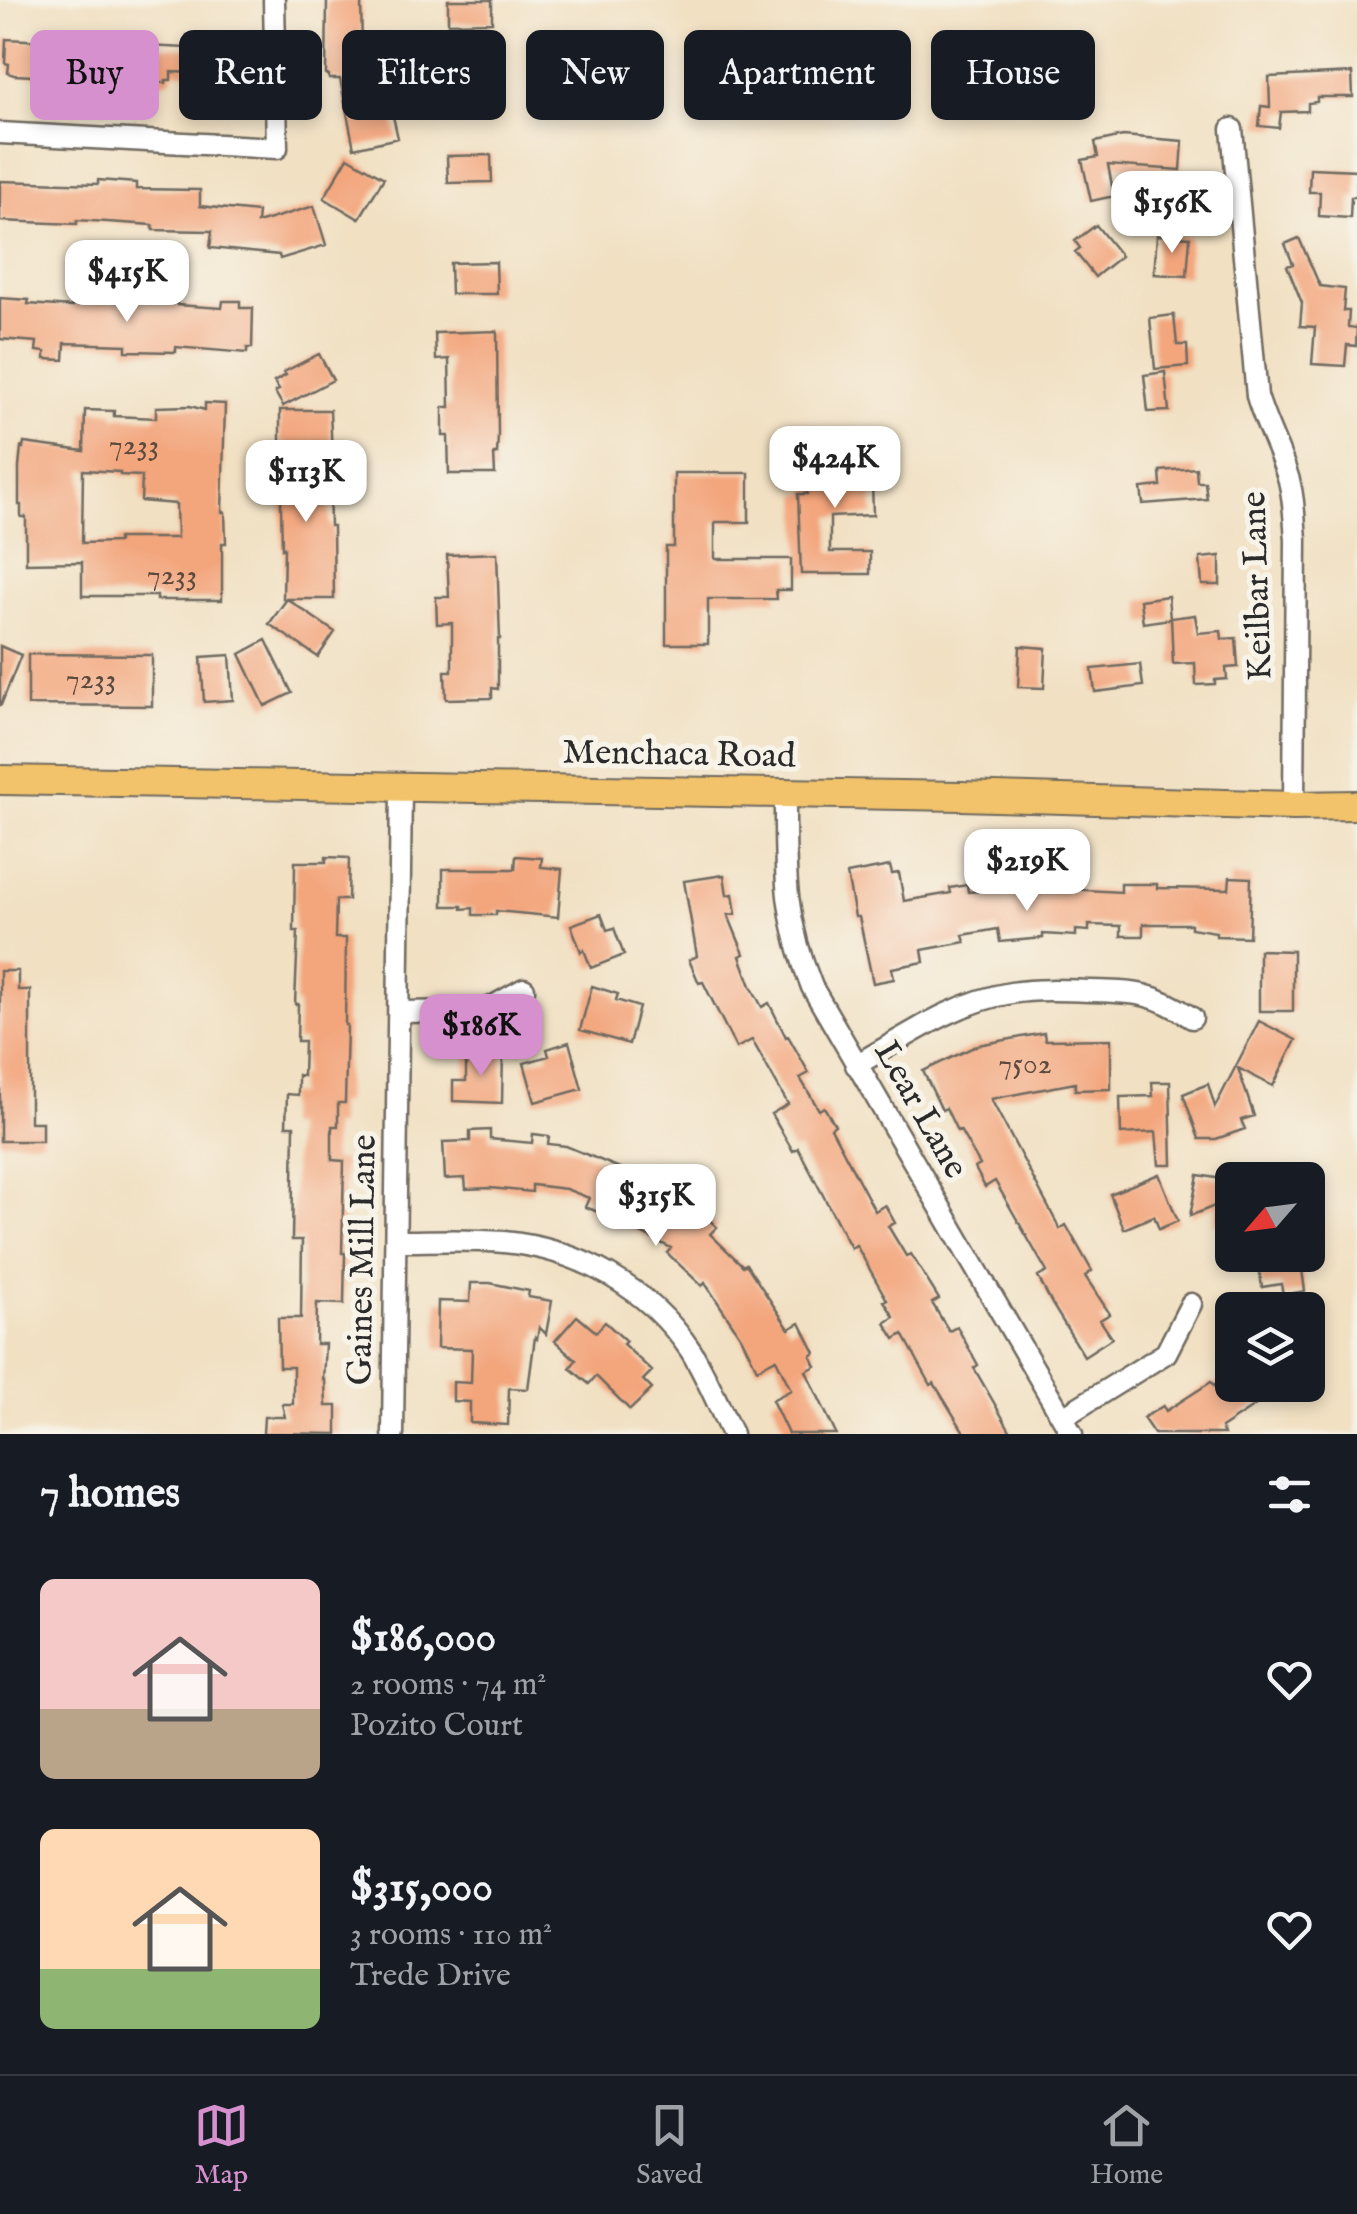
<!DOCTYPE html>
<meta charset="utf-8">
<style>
body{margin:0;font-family:"IM FELL English",serif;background:#20242c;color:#f1f3f6;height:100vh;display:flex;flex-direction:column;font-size:38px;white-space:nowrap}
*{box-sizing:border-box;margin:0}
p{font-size:32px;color:#9ea1a6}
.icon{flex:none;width:55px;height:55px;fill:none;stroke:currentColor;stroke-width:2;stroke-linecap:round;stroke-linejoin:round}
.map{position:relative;height:1434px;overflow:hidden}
.drawer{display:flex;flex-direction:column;background:#171b24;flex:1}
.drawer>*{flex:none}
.top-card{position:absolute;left:30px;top:30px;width:1298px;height:90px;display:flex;gap:20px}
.needle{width:65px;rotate:242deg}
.controls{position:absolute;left:1215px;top:1162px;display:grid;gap:20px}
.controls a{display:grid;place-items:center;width:110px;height:110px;border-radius:15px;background:#171b24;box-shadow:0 5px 15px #0003;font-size:50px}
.price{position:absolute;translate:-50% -85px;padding:0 22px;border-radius:20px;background:#fff;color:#222;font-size:32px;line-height:65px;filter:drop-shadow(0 2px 5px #0008)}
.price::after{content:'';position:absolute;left:50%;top:60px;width:30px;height:22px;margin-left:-15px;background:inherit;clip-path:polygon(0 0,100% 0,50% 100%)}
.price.selected{background:#d690ce;color:#111}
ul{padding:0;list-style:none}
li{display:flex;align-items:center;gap:30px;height:250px;padding:0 40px}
li span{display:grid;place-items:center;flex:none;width:280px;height:200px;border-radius:15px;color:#555}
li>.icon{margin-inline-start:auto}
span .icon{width:120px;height:120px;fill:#fffc;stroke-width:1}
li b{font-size:42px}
h2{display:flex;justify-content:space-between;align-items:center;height:120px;padding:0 40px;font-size:42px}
.pill{padding:0 35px;border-radius:15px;background:#171b24;box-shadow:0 5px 15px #0003;font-size:35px;line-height:90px}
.pill.selected{background:#d690ce;color:#111}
.tab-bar{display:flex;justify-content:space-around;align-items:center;height:140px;border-top:2px solid #363941;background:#171b24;font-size:28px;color:#9ea1a6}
.tab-bar a{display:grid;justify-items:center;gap:5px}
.tab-bar .selected{color:#d690ce}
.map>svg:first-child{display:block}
.building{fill:#f3a57b;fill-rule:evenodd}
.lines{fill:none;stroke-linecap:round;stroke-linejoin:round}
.minor-casing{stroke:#706a60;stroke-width:25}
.major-casing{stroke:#706a60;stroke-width:32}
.minor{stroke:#fff;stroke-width:20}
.major{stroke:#f2c36a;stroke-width:28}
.labels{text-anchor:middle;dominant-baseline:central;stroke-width:10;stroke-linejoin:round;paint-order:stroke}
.number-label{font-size:30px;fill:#5d4a3f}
.street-label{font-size:35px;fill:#2b2b2b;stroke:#f7f3e8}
</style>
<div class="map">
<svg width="1357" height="1434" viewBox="0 0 1357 1434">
<rect width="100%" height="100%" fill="#f7f3e8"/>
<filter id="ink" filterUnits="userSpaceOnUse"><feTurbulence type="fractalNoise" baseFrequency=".01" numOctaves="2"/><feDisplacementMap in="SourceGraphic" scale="20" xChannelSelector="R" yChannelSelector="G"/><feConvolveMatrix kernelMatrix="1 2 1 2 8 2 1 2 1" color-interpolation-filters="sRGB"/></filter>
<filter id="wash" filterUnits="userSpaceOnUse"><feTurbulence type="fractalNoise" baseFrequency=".0048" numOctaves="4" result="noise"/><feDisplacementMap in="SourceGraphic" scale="40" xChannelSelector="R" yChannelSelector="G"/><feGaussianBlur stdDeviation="2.25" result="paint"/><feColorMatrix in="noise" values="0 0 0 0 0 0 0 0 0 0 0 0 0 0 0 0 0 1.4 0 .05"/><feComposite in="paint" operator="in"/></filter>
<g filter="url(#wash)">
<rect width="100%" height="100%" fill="#f1e0c2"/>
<g id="blocks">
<path class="building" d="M 327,0 L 361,0 L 363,97 L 380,93 L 382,100 L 389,99 L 398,138 L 354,148 L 340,79 L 329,79 L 329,75 L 326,74 Z
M 448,0 L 492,0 L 492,22 L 448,23 Z
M 187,35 L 234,39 L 232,61 L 227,61 L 226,72 L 222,71 L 222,74 L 171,72 L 171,80 L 166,80 L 166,83 L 14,75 L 8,73 L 9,64 L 5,63 L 6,39 L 186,48 Z
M 1352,73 L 1353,97 L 1317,97 L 1317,102 L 1308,103 L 1308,111 L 1281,112 L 1279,128 L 1259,126 L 1261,106 L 1270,107 L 1269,77 Z
M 1123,136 L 1183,141 L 1181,170 L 1108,165 L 1114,196 L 1091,201 L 1082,160 L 1098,157 L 1095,142 Z
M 491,155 L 492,182 L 448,183 L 447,156 Z
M 348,157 L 384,178 L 359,219 L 324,198 Z
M 1310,168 L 1357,170 L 1357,197 L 1351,197 L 1350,218 L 1319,216 L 1320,192 L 1309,192 Z
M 98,180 L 136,183 L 136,189 L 200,190 L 200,206 L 258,212 L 257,223 L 314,206 L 326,245 L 280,259 L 279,255 L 210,248 L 212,231 L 153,230 L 153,225 L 77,220 L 77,224 L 0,221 L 0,181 L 98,184 Z
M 1096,225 L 1121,256 L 1095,277 L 1075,252 L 1080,248 L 1075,241 Z
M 1157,235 L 1190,237 L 1187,276 L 1154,274 Z
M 1299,238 L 1320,286 L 1345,289 L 1343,311 L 1349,311 L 1348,327 L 1357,328 L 1356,346 L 1347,345 L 1345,366 L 1312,364 L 1315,327 L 1300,326 L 1302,303 L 1287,266 L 1293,264 L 1285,244 Z
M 496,262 L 497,294 L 451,294 L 450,263 Z
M 72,295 L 126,295 L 146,300 L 146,296 L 164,297 L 164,299 L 177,299 L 177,305 L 222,308 L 223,301 L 240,301 L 240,308 L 253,308 L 252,348 L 247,348 L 247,353 L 176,347 L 176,352 L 126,351 L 126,345 L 65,343 L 64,360 L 45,359 L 45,352 L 36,351 L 37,342 L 0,339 L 0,298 L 29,300 L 28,304 L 72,307 Z
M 1174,315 L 1177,345 L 1187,345 L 1188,366 L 1155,369 L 1150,318 Z
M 497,331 L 498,436 L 497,454 L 494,454 L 495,474 L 449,474 L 448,436 L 443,436 L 443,407 L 450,407 L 449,359 L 436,360 L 435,333 Z
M 319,354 L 333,380 L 283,406 L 275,392 L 279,390 L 274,382 L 286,375 L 284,372 Z
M 1165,372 L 1169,411 L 1148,412 L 1144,375 Z
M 205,403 L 225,404 L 222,512 L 225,512 L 226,543 L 222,543 L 222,600 L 157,600 L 157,596 L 82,596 L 82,562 L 26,563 L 26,517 L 21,517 L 21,505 L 19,505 L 19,467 L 21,447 L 23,448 L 24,443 L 84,451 L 85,410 L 114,411 L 114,416 L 156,418 L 156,407 L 190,406 L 205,410 ZM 83,470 L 120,472 L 120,475 L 142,476 L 141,501 L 176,504 L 177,538 L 118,538 L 118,542 L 82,543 Z
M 280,410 L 330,410 L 333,479 L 329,480 L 330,526 L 333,526 L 334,599 L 287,599 L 335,632 L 318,657 L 269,624 L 287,599 L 283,599 L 284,548 L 282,549 L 281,505 L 282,487 L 286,487 L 286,442 L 280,442 Z
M 825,447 L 871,448 L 873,515 L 830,517 L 830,552 L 870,552 L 870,574 L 801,574 L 798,494 L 807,494 L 807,490 L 810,490 L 810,479 L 814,469 L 826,468 Z
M 1196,468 L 1197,482 L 1205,482 L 1207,499 L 1143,504 L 1141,488 L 1161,486 L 1160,471 Z
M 674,473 L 749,473 L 749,522 L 715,522 L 715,559 L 791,559 L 791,590 L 776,590 L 777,599 L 708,599 L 708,644 L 666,644 L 666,547 L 674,547 Z
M 497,553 L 500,639 L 498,639 L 498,689 L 492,688 L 492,698 L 446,699 L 445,671 L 452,671 L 452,623 L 437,624 L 436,597 L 449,597 L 447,555 Z
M 1220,556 L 1220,585 L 1202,585 L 1200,558 Z
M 1168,596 L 1170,619 L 1143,623 L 1140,600 Z
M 1195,615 L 1198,633 L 1221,631 L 1222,639 L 1236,638 L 1238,667 L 1226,668 L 1227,679 L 1215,680 L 1215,684 L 1196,685 L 1195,663 L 1173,664 L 1171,618 Z
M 266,640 L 292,693 L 265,706 L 240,654 Z
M 0,646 L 21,655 L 1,705 L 0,705 Z
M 1020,646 L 1046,648 L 1044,688 L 1018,687 Z
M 28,654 L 152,655 L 152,706 L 28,705 Z
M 230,655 L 233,700 L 204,702 L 201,657 Z
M 1140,664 L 1143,686 L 1095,692 L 1092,669 Z
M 516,856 L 542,858 L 541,867 L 562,869 L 558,917 L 496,911 L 496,915 L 473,915 L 473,908 L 462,909 L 462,906 L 443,906 L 443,869 L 515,869 Z
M 326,857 L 349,858 L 348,900 L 336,900 L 335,938 L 346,938 L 345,1025 L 347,1025 L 345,1103 L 338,1103 L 338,1126 L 332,1126 L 332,1160 L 344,1161 L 342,1253 L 345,1253 L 344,1304 L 317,1303 L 316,1344 L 325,1344 L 323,1380 L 325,1380 L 326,1406 L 337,1406 L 337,1434 L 263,1433 L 264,1417 L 285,1417 L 282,1404 L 293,1404 L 293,1367 L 279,1367 L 278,1318 L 301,1318 L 302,1240 L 292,1240 L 294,1126 L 286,1126 L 287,1094 L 298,1095 L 298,1075 L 303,1076 L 304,1041 L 297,1041 L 298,1004 L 295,1004 L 298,931 L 294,931 L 295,862 L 326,862 Z
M 890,866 L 892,874 L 899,873 L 904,901 L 951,893 L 950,888 L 967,885 L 968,892 L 1030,887 L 1121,892 L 1121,884 L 1157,884 L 1157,888 L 1229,889 L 1230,877 L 1251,878 L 1249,937 L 1216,936 L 1216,932 L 1191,928 L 1191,924 L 1143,924 L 1143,936 L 1121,936 L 1121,926 L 1089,925 L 1089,931 L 1076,930 L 1076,936 L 1043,934 L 1043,938 L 1000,942 L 998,929 L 963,935 L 965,942 L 922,950 L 924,962 L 892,968 L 894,979 L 873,983 L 859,917 L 855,917 L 847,874 Z
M 724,875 L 727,895 L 733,894 L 736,914 L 728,915 L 744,954 L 740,956 L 751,986 L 762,1007 L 769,1003 L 786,1037 L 788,1036 L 809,1073 L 800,1078 L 819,1110 L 824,1107 L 835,1125 L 831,1128 L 875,1211 L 885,1205 L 895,1223 L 888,1226 L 906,1256 L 911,1254 L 939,1299 L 932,1303 L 949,1331 L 957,1327 L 978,1365 L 974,1368 L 1012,1434 L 965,1434 L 934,1383 L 931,1385 L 903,1334 L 895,1339 L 885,1323 L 894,1317 L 884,1301 L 887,1300 L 856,1245 L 851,1248 L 798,1148 L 793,1151 L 771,1114 L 788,1104 L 752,1040 L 736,1048 L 703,982 L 699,983 L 689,960 L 697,956 L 684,881 Z
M 601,914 L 607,930 L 614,928 L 624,955 L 591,968 L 584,950 L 581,952 L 571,925 Z
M 1259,950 L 1293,951 L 1293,1011 L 1259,1011 Z
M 0,971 L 18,971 L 18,990 L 30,990 L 30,1122 L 42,1122 L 42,1141 L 0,1141 Z
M 592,986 L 618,994 L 616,1000 L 639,1007 L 629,1044 L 580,1030 Z
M 1259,1021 L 1296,1040 L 1273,1086 L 1238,1068 L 1254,1116 L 1241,1120 L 1245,1129 L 1216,1139 L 1199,1139 L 1183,1094 L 1208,1084 L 1215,1107 Z
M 1044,1033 L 1045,1040 L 1111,1039 L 1111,1089 L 1075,1090 L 1075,1083 L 991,1099 L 1060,1229 L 1066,1225 L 1092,1271 L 1085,1276 L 1110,1314 L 1100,1320 L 1112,1338 L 1084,1356 L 1052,1304 L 1038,1277 L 1047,1272 L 995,1181 L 985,1187 L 975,1168 L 980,1165 L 960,1130 L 957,1131 L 946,1108 L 942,1110 L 923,1071 L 978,1045 Z
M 569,1042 L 582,1089 L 535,1102 L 524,1063 L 549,1056 L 547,1049 Z
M 466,1052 L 503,1052 L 502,1103 L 453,1101 L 453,1081 L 466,1081 Z
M 1152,1082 L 1170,1082 L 1172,1165 L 1159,1165 L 1156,1132 L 1121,1134 L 1120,1097 L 1153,1096 Z
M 490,1130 L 490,1139 L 532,1143 L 533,1134 L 549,1136 L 548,1144 L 566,1146 L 639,1176 L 672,1192 L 662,1213 L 692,1227 L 703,1214 L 717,1227 L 710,1234 L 743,1266 L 746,1264 L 789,1329 L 800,1323 L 815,1353 L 811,1356 L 816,1366 L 806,1371 L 836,1434 L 788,1434 L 772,1400 L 791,1390 L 776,1359 L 757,1369 L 741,1337 L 705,1283 L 702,1286 L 667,1253 L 671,1248 L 616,1221 L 617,1219 L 585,1207 L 589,1198 L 566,1189 L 532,1185 L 532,1192 L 490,1188 L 466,1189 L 465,1178 L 445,1179 L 443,1142 L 470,1141 L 470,1131 Z
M 1224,1169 L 1232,1170 L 1232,1227 L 1214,1224 L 1217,1205 L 1190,1216 L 1198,1175 L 1222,1179 Z
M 1159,1174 L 1178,1221 L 1159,1229 L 1154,1216 L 1124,1229 L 1110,1194 Z
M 1257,1255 L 1300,1255 L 1305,1291 L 1283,1295 L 1281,1284 L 1262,1287 Z
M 471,1283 L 490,1283 L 529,1291 L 528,1297 L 552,1301 L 546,1334 L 539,1327 L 537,1339 L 535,1337 L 528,1389 L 509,1388 L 508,1425 L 470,1423 L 470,1402 L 453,1401 L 453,1382 L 471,1383 L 472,1349 L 437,1348 L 438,1301 L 470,1302 Z
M 577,1316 L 596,1332 L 605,1322 L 626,1341 L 623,1344 L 652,1371 L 643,1380 L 652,1389 L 630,1410 L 596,1376 L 589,1384 L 570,1368 L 576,1360 L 555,1341 Z
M 1232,1373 L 1232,1385 L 1242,1385 L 1256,1405 L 1221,1428 L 1224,1434 L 1154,1434 L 1143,1418 L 1163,1406 L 1166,1411 L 1211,1382 L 1214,1386 Z"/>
</g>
</g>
<g filter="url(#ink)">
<use href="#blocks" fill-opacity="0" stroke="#706a60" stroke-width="2.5"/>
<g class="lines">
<defs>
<path id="minor" d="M 1232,129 L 1257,396 C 1265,423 1278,447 1287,474 C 1294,494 1294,517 1296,539 L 1294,806
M 0,133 L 277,148 L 274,0
M 785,795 C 785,870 783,916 812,987 L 1072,1434
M 399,1012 L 476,1011 L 490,1008 L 524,989
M 856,1065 C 906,1037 954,1002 1011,993 C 1037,989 1063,990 1089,991 C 1134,992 1154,992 1192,1018
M 396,1241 C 431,1241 468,1239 504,1242 C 579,1249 649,1288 691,1351 C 707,1377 719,1407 732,1434
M 1063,1417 L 1166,1353 L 1191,1304
M 393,1434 L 401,788"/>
<path id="major" d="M 0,780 L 961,796 L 1294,806 L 1357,805"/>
</defs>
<use href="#minor" class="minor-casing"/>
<use href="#major" class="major-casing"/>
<use href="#minor" class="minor"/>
<use href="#major" class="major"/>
</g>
</g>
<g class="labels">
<g class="number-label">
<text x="134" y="446">7233</text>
<text x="172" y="576">7233</text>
<text x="91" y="680">7233</text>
<text x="1025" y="1065">7502</text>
</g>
<g class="street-label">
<text transform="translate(1258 586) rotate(-92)">Keilbar Lane</text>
<text transform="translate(679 755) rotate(1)">Menchaca Road</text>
<text transform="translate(920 1110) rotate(60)">Lear Lane</text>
<text transform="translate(363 1260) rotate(-89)">Gaines Mill Lane</text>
</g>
</g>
</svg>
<div class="controls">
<a><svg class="needle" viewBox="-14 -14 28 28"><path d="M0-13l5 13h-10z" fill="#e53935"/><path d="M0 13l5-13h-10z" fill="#9ea1a6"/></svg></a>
<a><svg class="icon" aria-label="layers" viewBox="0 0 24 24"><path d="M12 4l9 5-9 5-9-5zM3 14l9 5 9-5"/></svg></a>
</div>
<b class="price" style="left:1172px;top:256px">$156K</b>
<b class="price" style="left:127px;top:325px">$415K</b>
<b class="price" style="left:835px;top:511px">$424K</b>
<b class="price" style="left:306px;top:525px">$113K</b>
<b class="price" style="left:1027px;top:914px">$219K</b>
<b class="price selected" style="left:481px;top:1079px">$186K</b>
<b class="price" style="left:656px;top:1249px">$315K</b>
<div class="top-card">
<a class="pill selected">Buy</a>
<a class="pill">Rent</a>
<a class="pill">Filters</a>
<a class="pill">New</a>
<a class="pill">Apartment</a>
<a class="pill">House</a>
</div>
</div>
<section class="drawer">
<h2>7 homes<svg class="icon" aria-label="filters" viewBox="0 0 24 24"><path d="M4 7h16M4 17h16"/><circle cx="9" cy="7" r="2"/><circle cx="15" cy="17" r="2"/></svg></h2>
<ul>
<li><span style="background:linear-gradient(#f6c9c9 65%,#b9a48a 0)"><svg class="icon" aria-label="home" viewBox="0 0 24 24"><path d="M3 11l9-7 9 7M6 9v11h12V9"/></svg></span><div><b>$186,000</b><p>2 rooms · 74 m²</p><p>Pozito Court</p></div><svg class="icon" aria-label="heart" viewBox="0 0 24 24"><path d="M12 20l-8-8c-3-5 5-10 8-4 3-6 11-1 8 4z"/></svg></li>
<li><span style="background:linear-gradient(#ffd9b3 70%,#8fb573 0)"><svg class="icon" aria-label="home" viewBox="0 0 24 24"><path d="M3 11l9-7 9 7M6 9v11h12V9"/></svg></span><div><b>$315,000</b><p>3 rooms · 110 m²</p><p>Trede Drive</p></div><svg class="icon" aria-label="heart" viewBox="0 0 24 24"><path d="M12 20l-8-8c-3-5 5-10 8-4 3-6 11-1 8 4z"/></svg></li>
</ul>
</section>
<nav class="tab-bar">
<a class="selected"><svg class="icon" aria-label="map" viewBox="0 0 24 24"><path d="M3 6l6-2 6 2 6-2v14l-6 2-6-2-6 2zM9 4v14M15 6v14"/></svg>Map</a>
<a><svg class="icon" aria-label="saved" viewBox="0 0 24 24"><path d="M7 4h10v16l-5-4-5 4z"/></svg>Saved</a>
<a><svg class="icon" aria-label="home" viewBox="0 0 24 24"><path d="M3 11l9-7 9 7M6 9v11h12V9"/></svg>Home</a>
</nav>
